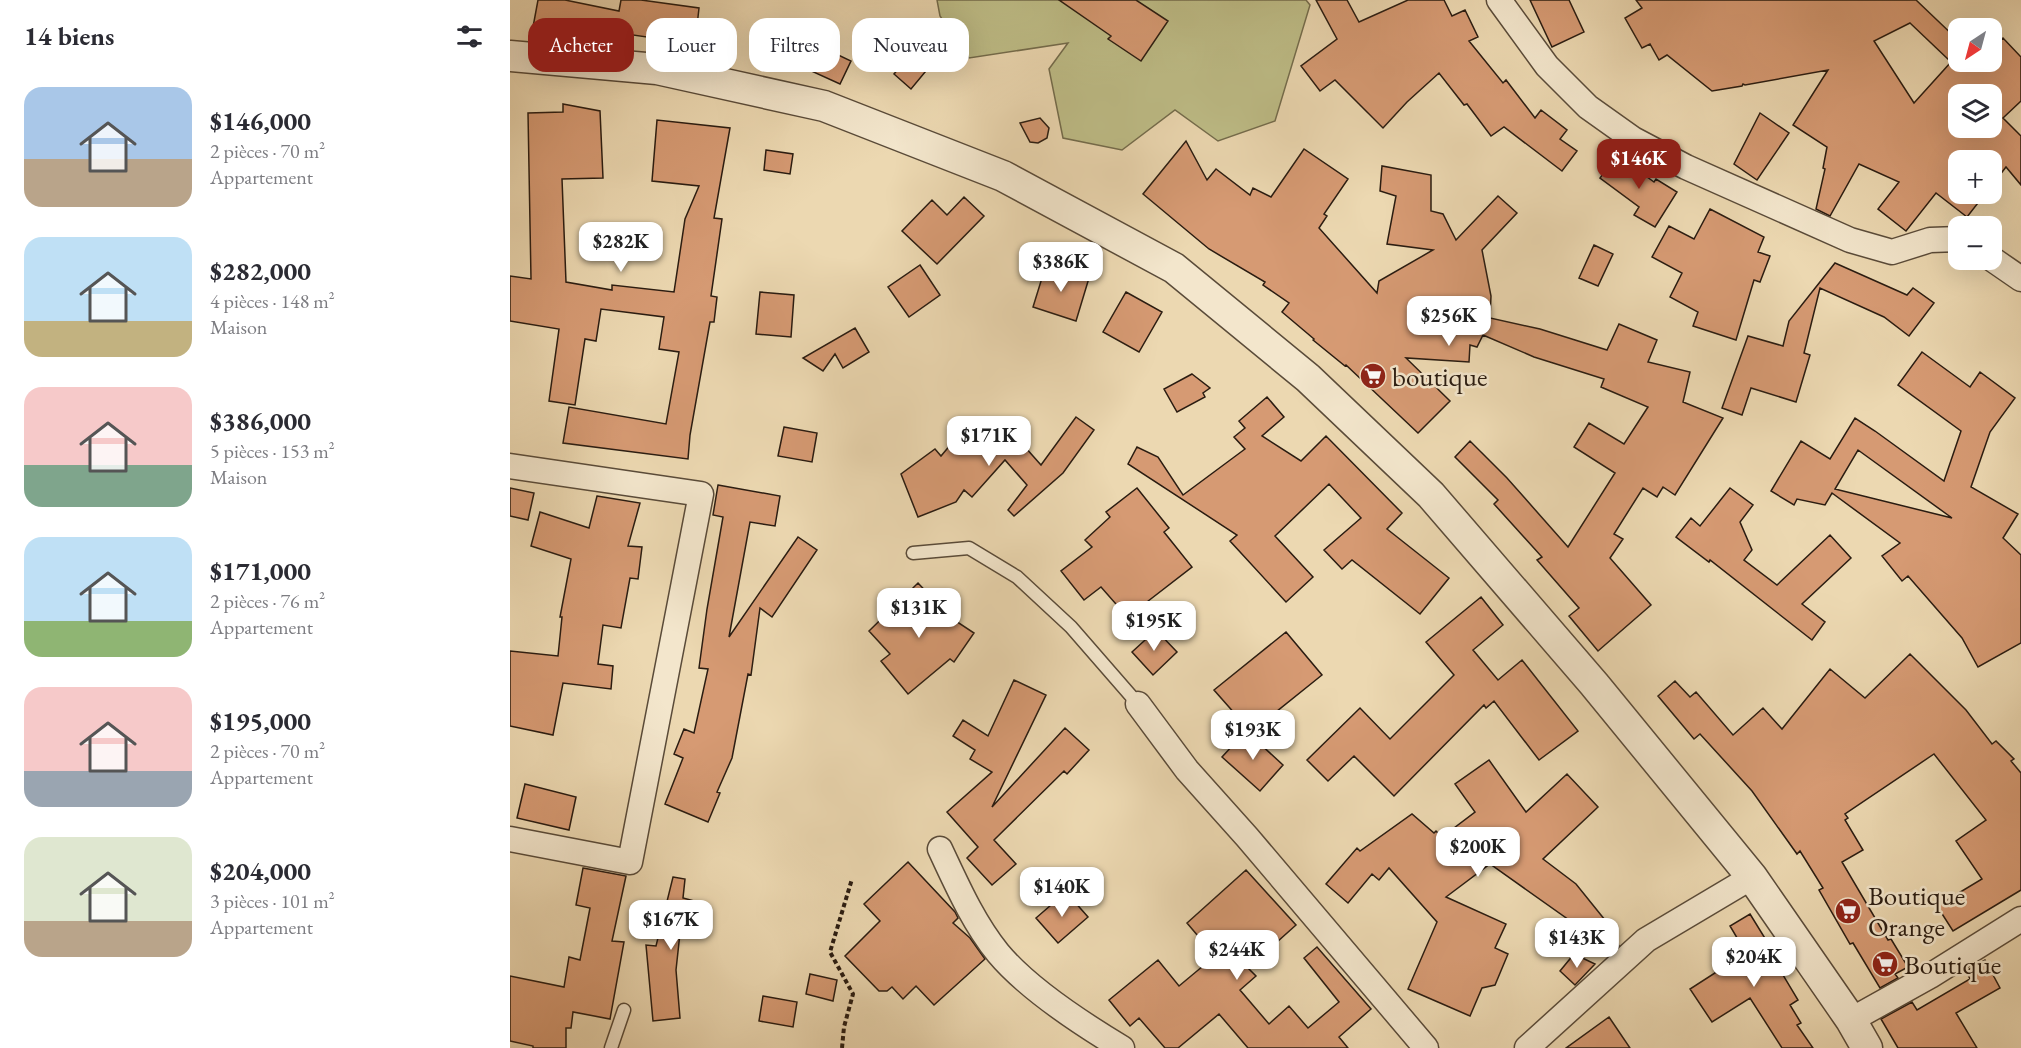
<!DOCTYPE html>
<html lang="fr">
<meta charset="utf-8">
<style>
body{margin:0;font-family:"EB Garamond",serif;background:#f7f7f7;color:#2b2b33;height:100vh;display:flex;flex-direction:column;font-size:22px;white-space:nowrap}
*{box-sizing:border-box;margin:0}
p{font-size:20px;color:#7c7c81}
.icon{flex:none;width:33px;height:33px;fill:none;stroke:currentColor;stroke-width:2;stroke-linecap:round;stroke-linejoin:round}
.map{position:relative;flex:1;overflow:hidden}
.sheet{display:flex;flex-direction:column;background:#fff;width:510px}
.sheet>*{flex:none}
.banner{position:absolute;left:18px;top:18px;width:570px;height:54px;display:flex;gap:12px}
.needle{width:39px;rotate:216deg}
.tools{position:absolute;left:1438px;top:18px;display:grid;gap:12px}
.tools a{display:grid;place-items:center;width:54px;height:54px;border-radius:12px;background:#fff;box-shadow:0 6px 24px #0002;font-size:30px}
.price{position:absolute;translate:-50% -51px;padding:0 14px;border-radius:12px;background:#fff;color:#222;font-size:20px;line-height:39px;filter:drop-shadow(0 2px 3px #0008)}
.price::after{content:'';position:absolute;left:50%;top:36px;width:18px;height:14px;margin-left:-9px;background:inherit;clip-path:polygon(0 0,100% 0,50% 100%)}
.price.on{background:#8f2418;color:#fff}
ul{padding:0;list-style:none}
li{display:flex;align-items:center;gap:18px;height:150px;padding:0 24px}
li span{display:grid;place-items:center;flex:none;width:168px;height:120px;border-radius:18px;color:#555}
li>.icon{margin-inline-start:auto}
span .icon{width:72px;height:72px;fill:#fffc;stroke-width:1}
li b{font-size:26px}
h2{display:flex;justify-content:space-between;align-items:center;height:72px;padding:0 24px;font-size:26px}
.pill{padding:0 21px;border-radius:18px;background:#fff;box-shadow:0 6px 24px #0002;font-size:21px;line-height:54px}
.pill.on{background:#8f2418;color:#fff}
main{display:flex;flex:1;min-height:0}
.map>svg:first-child{display:block}
.green{fill:#bebd87;stroke:#746c4c;stroke-width:1.5}
.building{fill:#d69a73;stroke:#2a1c11;stroke-width:1.5;fill-rule:evenodd}
.lines{fill:none;stroke-linecap:round;stroke-linejoin:round}
.service-casing{stroke:#5a4b39;stroke-width:15}
.minor-casing{stroke:#5a4b39;stroke-width:27}
.tertiary-casing{stroke:#5a4b39;stroke-width:33}
.path{stroke:#2a1c11;stroke-width:4;stroke-dasharray:4.5 3;stroke-linecap:butt}
.service{stroke:#f3e6cc;stroke-width:12}
.minor{stroke:#f3e6cc;stroke-width:24}
.tertiary{stroke:#f3e6cc;stroke-width:30}
.labels{text-anchor:middle;dominant-baseline:central;stroke-width:5;stroke-linejoin:round;paint-order:stroke}
.poi-label{font-size:27px;fill:#2a1c11;stroke:#f3e6cc;text-anchor:start}
</style>
<main>
<section class="sheet">
<h2>14 biens<svg class="icon" aria-label="filters" viewBox="0 0 24 24"><path d="M4 7h16M4 17h16"/><circle cx="9" cy="7" r="2"/><circle cx="15" cy="17" r="2"/></svg></h2>
<ul>
<li><span style="background:linear-gradient(#a9c7e8 60%,#b9a48a 0)"><svg class="icon" aria-label="home" viewBox="0 0 24 24"><path d="M3 11l9-7 9 7M6 9v11h12V9"/></svg></span><div><b>$146,000</b><p>2 pièces · 70 m²</p><p>Appartement</p></div></li>
<li><span style="background:linear-gradient(#bfe0f5 70%,#c2b280 0)"><svg class="icon" aria-label="home" viewBox="0 0 24 24"><path d="M3 11l9-7 9 7M6 9v11h12V9"/></svg></span><div><b>$282,000</b><p>4 pièces · 148 m²</p><p>Maison</p></div></li>
<li><span style="background:linear-gradient(#f6c9c9 65%,#7fa58c 0)"><svg class="icon" aria-label="home" viewBox="0 0 24 24"><path d="M3 11l9-7 9 7M6 9v11h12V9"/></svg></span><div><b>$386,000</b><p>5 pièces · 153 m²</p><p>Maison</p></div></li>
<li><span style="background:linear-gradient(#bfe0f5 70%,#8fb573 0)"><svg class="icon" aria-label="home" viewBox="0 0 24 24"><path d="M3 11l9-7 9 7M6 9v11h12V9"/></svg></span><div><b>$171,000</b><p>2 pièces · 76 m²</p><p>Appartement</p></div></li>
<li><span style="background:linear-gradient(#f6c9c9 70%,#9aa5b1 0)"><svg class="icon" aria-label="home" viewBox="0 0 24 24"><path d="M3 11l9-7 9 7M6 9v11h12V9"/></svg></span><div><b>$195,000</b><p>2 pièces · 70 m²</p><p>Appartement</p></div></li>
<li><span style="background:linear-gradient(#dfe7d0 70%,#b9a48a 0)"><svg class="icon" aria-label="home" viewBox="0 0 24 24"><path d="M3 11l9-7 9 7M6 9v11h12V9"/></svg></span><div><b>$204,000</b><p>3 pièces · 101 m²</p><p>Appartement</p></div></li>
</ul>
</section>
<div class="map">
<svg width="1511" height="1048" viewBox="0 0 1511 1048">
<rect width="100%" height="100%" fill="#ecd8b1"/>
<filter id="stains"><feTurbulence type="fractalNoise" baseFrequency=".00333" numOctaves="4"/><feColorMatrix values="0 0 0 0 .2 0 0 0 0 .09 0 0 0 0 .02 0 0 0 .5 -.17"/></filter>
<radialGradient id="worn" r=".72"><stop offset=".6" stop-color="#630" stop-opacity="0"/><stop offset="1" stop-color="#630" stop-opacity=".3"/></radialGradient>
<path class="green" d="M 427,0 L 796,0 L 800,5 L 765,121 L 708,141 L 665,110 L 612,150 L 553,138 L 539,69 L 558,43 L 459,58 L 430,16 Z"/>
<path class="building" d="M 28,0 L 55,0 L 109,11 L 111,0 L 131,0 L 189,8 L 185,44 L 75,28 L 73,37 L 23,27 Z
M 549,0 L 626,0 L 658,21 L 631,61 L 598,39 L 601,36 Z
M 806,0 L 837,0 L 849,22 L 898,0 L 934,0 L 942,16 L 955,10 L 968,37 L 959,41 L 993,83 L 996,80 L 1025,118 L 1031,110 L 1057,130 L 1050,139 L 1067,151 L 1052,171 L 994,127 L 981,136 L 957,104 L 954,105 L 929,73 L 897,102 L 873,128 L 825,80 L 810,91 L 791,66 L 827,39 Z
M 1020,0 L 1059,0 L 1074,32 L 1042,47 Z
M 1126,0 L 1406,0 L 1449,41 L 1449,62 L 1482,62 L 1482,48 L 1493,38 L 1511,57 L 1511,101 L 1493,118 L 1511,136 L 1511,185 L 1496,167 L 1482,185 L 1482,160 L 1449,160 L 1449,194 L 1475,194 L 1457,217 L 1426,193 L 1396,231 L 1368,209 L 1389,182 L 1349,164 L 1320,216 L 1306,209 L 1315,169 L 1313,168 L 1317,147 L 1283,125 L 1318,70 L 1235,85 L 1233,84 L 1232,86 L 1202,91 L 1157,55 L 1149,60 L 1140,44 L 1132,48 L 1115,18 L 1132,8 ZM 1400,23 L 1441,62 L 1404,103 L 1364,41 ZM 1449,94 L 1482,94 L 1482,128 L 1449,128 Z
M 299,41 L 341,61 L 330,84 L 288,65 Z
M 408,46 L 425,60 L 401,89 L 384,74 Z
M 53,104 L 90,111 L 93,178 L 52,179 L 56,282 L 102,290 L 102,285 L 164,292 L 175,219 L 189,186 L 142,181 L 147,120 L 220,128 L 204,218 L 212,219 L 201,296 L 207,297 L 204,322 L 200,322 L 180,435 L 178,459 L 53,443 L 59,407 L 156,424 L 169,352 L 149,349 L 154,317 L 91,309 L 86,341 L 75,339 L 65,405 L 39,401 L 49,329 L 0,321 L 0,276 L 21,279 L 18,113 L 53,112 Z
M 1250,113 L 1279,133 L 1247,180 L 1224,164 Z
M 530,118 L 539,128 L 537,138 L 528,143 L 520,142 L 510,123 Z
M 676,141 L 697,180 L 706,169 L 740,195 L 743,188 L 761,197 L 794,149 L 838,179 L 814,214 L 817,216 L 809,228 L 867,293 L 869,281 L 923,250 L 877,244 L 886,196 L 870,191 L 872,166 L 921,175 L 921,211 L 933,214 L 946,240 L 988,196 L 1007,213 L 972,250 L 981,296 L 980,318 L 1030,329 L 1097,350 L 1109,324 L 1147,340 L 1138,362 L 1180,372 L 1173,402 L 1213,418 L 1165,495 L 1153,487 L 1147,497 L 1133,488 L 1104,534 L 1113,539 L 1100,558 L 1141,605 L 1088,651 L 1059,616 L 1069,608 L 1027,560 L 1032,557 L 984,504 L 988,500 L 945,457 L 960,441 L 997,478 L 1058,547 L 1105,473 L 1064,447 L 1079,423 L 1114,444 L 1138,407 L 1091,387 L 1094,379 L 1024,357 L 973,335 L 967,347 L 960,345 L 959,362 L 896,358 L 940,401 L 908,433 L 836,365 L 835,366 L 803,340 L 804,339 L 772,312 L 779,303 L 753,285 L 755,282 L 699,249 L 633,194 Z
M 256,150 L 283,154 L 280,174 L 254,170 Z
M 1107,155 L 1144,182 L 1146,179 L 1167,192 L 1145,227 L 1124,215 L 1129,207 L 1090,178 Z
M 454,197 L 474,216 L 427,264 L 392,231 L 422,200 L 437,215 Z
M 1200,209 L 1254,237 L 1248,252 L 1260,256 L 1250,282 L 1244,280 L 1226,340 L 1183,326 L 1188,312 L 1160,297 L 1172,273 L 1142,257 L 1159,226 L 1184,239 Z
M 1084,245 L 1103,254 L 1088,286 L 1069,278 Z
M 1325,263 L 1397,295 L 1403,288 L 1424,303 L 1399,336 L 1374,317 L 1310,288 L 1294,353 L 1300,355 L 1286,402 L 1241,388 L 1232,415 L 1212,408 L 1238,336 L 1273,346 L 1279,321 Z
M 410,265 L 430,295 L 399,317 L 378,287 Z
M 536,265 L 579,278 L 566,321 L 523,307 Z
M 250,292 L 284,295 L 281,337 L 246,334 Z
M 616,292 L 652,312 L 629,352 L 593,332 Z
M 345,328 L 359,352 L 333,368 L 325,354 L 313,371 L 293,358 Z
M 1412,352 L 1460,387 L 1470,372 L 1505,398 L 1480,432 L 1461,487 L 1508,514 L 1493,538 L 1511,555 L 1511,643 L 1468,667 L 1452,638 L 1398,576 L 1392,581 L 1372,556 L 1390,543 L 1322,493 L 1315,505 L 1287,499 L 1284,505 L 1261,491 L 1291,441 L 1320,459 L 1345,418 L 1365,431 L 1434,481 L 1451,431 L 1388,385 ZM 1348,450 L 1442,518 L 1325,489 Z
M 682,374 L 700,388 L 693,393 L 695,397 L 667,412 L 654,389 Z
M 757,397 L 774,417 L 752,436 L 791,461 L 816,436 L 892,513 L 877,529 L 939,578 L 910,614 L 842,560 L 832,569 L 814,550 L 851,518 L 819,484 L 765,536 L 803,577 L 776,602 L 720,541 L 727,535 L 618,464 L 627,447 L 648,457 L 673,495 L 735,449 L 724,437 L 735,428 L 729,421 Z
M 566,417 L 584,430 L 553,473 L 504,516 L 498,510 L 517,485 L 495,460 L 462,497 L 454,490 L 446,502 L 408,517 L 391,474 L 425,449 L 431,456 L 447,437 L 460,447 L 491,420 L 531,465 Z
M 274,427 L 307,433 L 302,462 L 268,456 Z
M 208,485 L 270,496 L 265,526 L 240,522 L 219,637 L 288,537 L 307,550 L 262,617 L 250,608 L 241,675 L 238,674 L 222,758 L 207,792 L 210,793 L 198,822 L 155,804 L 173,758 L 164,754 L 174,729 L 184,733 L 198,669 L 189,668 L 197,609 L 213,517 L 203,515 Z
M 0,488 L 24,493 L 18,520 L 0,516 Z
M 627,488 L 659,528 L 654,532 L 682,567 L 633,605 L 635,607 L 620,620 L 591,587 L 574,600 L 551,571 L 582,547 L 575,540 L 600,517 L 596,512 Z
M 1220,488 L 1243,505 L 1230,522 L 1242,550 L 1234,560 L 1267,585 L 1320,535 L 1341,558 L 1292,604 L 1315,622 L 1302,640 L 1200,560 L 1199,562 L 1166,537 L 1181,518 L 1190,526 Z
M 87,496 L 130,503 L 118,546 L 132,547 L 128,579 L 120,578 L 111,628 L 93,625 L 88,664 L 103,666 L 101,689 L 53,683 L 43,735 L 0,726 L 0,651 L 48,656 L 52,617 L 50,617 L 61,559 L 21,546 L 30,512 L 79,528 Z
M 408,583 L 424,600 L 420,604 L 464,633 L 444,662 L 440,659 L 398,694 L 371,661 L 380,654 L 359,631 Z
M 971,597 L 993,625 L 963,650 L 988,680 L 1012,660 L 1068,731 L 1029,760 L 984,701 L 976,708 L 974,705 L 884,796 L 844,756 L 818,781 L 797,760 L 850,708 L 880,739 L 944,675 L 916,642 Z
M 646,630 L 667,652 L 643,675 L 622,652 Z
M 776,632 L 812,675 L 741,732 L 704,690 Z
M 1400,654 L 1456,710 L 1482,744 L 1486,741 L 1504,759 L 1501,761 L 1511,773 L 1511,890 L 1443,931 L 1427,906 L 1472,879 L 1446,841 L 1476,820 L 1424,754 L 1335,814 L 1338,818 L 1335,820 L 1353,850 L 1332,862 L 1378,940 L 1381,939 L 1398,967 L 1385,974 L 1388,978 L 1370,988 L 1343,943 L 1340,944 L 1309,890 L 1313,888 L 1290,851 L 1287,854 L 1242,791 L 1190,734 L 1184,739 L 1148,696 L 1165,681 L 1180,697 L 1186,692 L 1223,735 L 1253,708 L 1272,729 L 1320,669 L 1355,698 Z
M 504,680 L 536,695 L 482,807 L 555,728 L 579,750 L 557,774 L 554,771 L 484,840 L 506,864 L 482,885 L 457,858 L 468,847 L 437,812 L 482,772 L 460,759 L 465,750 L 443,736 L 453,720 L 478,736 Z
M 736,731 L 773,765 L 750,791 L 712,757 Z
M 979,760 L 1016,812 L 1057,774 L 1088,807 L 1033,859 L 1066,884 L 1099,925 L 1109,946 L 1103,951 L 980,864 L 936,897 L 996,924 L 985,948 L 998,954 L 985,985 L 972,988 L 960,1016 L 898,989 L 927,922 L 879,868 L 869,880 L 862,874 L 838,903 L 816,884 L 847,848 L 850,851 L 902,814 L 924,833 L 926,831 L 932,837 L 965,812 L 945,784 Z
M 15,784 L 66,797 L 59,830 L 7,818 Z
M 398,862 L 445,912 L 448,918 L 443,923 L 460,938 L 475,959 L 424,1005 L 406,986 L 393,999 L 382,987 L 377,991 L 369,991 L 335,956 L 370,921 L 354,904 Z
M 73,868 L 116,876 L 102,941 L 114,942 L 100,1019 L 63,1012 L 61,1028 L 56,1028 L 56,1048 L 23,1048 L 23,1046 L 0,1041 L 0,976 L 54,987 L 59,957 L 70,960 L 80,908 L 66,905 Z
M 736,870 L 786,925 L 738,968 L 746,976 L 730,990 L 759,1024 L 779,1006 L 798,1028 L 829,1002 L 794,958 L 807,947 L 861,1009 L 829,1037 L 838,1048 L 738,1048 L 709,1014 L 668,1048 L 655,1048 L 629,1018 L 620,1026 L 599,1000 L 648,960 L 669,986 L 705,956 L 677,923 Z
M 163,877 L 175,879 L 173,898 L 199,905 L 193,930 L 171,924 L 166,970 L 170,1018 L 143,1021 L 136,945 L 146,946 Z
M 556,892 L 578,917 L 548,943 L 526,918 Z
M 1240,914 L 1261,948 L 1258,950 L 1288,1000 L 1280,1005 L 1291,1023 L 1287,1025 L 1303,1048 L 1272,1048 L 1240,998 L 1202,1022 L 1180,989 L 1236,953 L 1220,926 Z
M 1064,954 L 1085,964 L 1065,985 L 1050,971 Z
M 1475,960 L 1490,988 L 1446,1013 L 1467,1048 L 1388,1048 L 1371,1019 L 1402,1002 L 1407,1010 L 1460,979 L 1456,971 Z
M 300,974 L 327,980 L 323,1001 L 296,994 Z
M 253,996 L 287,1002 L 283,1027 L 249,1021 Z
M 1099,1017 L 1120,1048 L 1056,1048 Z"/>
<g class="lines">
<defs>
<path id="service" d="M 403,553 L 459,548 L 507,577 L 561,627 L 628,704
M 101,1048 L 114,1010"/>
<path id="minor" d="M 989,0 L 1037,66 L 1078,107 L 1123,139 L 1176,167 L 1340,240 L 1382,252 L 1420,240 L 1449,239
M 1482,259 L 1511,279
M 0,466 L 191,494 L 120,862 L 0,839
M 628,704 L 677,770 L 737,837 L 916,1048
M 430,849 C 447,885 463,922 488,953 C 518,989 572,1024 612,1048
M 1341,1020 L 1420,976 L 1511,919
M 1017,1048 L 1136,940 L 1242,877"/>
<path id="tertiary" d="M 0,56 L 147,69 L 314,106 L 493,176 L 664,268 L 798,378 L 921,495 L 1084,684 L 1242,877 L 1341,1020 L 1357,1048"/>
</defs>
<use href="#service" class="service-casing"/>
<use href="#minor" class="minor-casing"/>
<use href="#tertiary" class="tertiary-casing"/>
<path class="path" d="M 332,1048 L 334,1027 L 343,994 L 320,952 L 342,879"/>
<use href="#service" class="service"/>
<use href="#minor" class="minor"/>
<use href="#tertiary" class="tertiary"/>
</g>
<defs>
<symbol id="supermarket-disc" viewBox="-11 -11 22 22"><circle r="9.5" fill="#8f2418" stroke="#f3e6cc"/><path d="M-6-5.5h2.5l.6 2H6L4.5 2H-2.5L-4.4-4H-6ZM-1.5 3.2a1.3 1.3 0 1 0 .1 0ZM3 3.2a1.3 1.3 0 1 0 .1 0Z" fill="#fff"/></symbol>
</defs>
<g fill-rule="evenodd">
<use href="#supermarket-disc" x="848" y="361" width="30" height="30"/>
<use href="#supermarket-disc" x="1323" y="896" width="30" height="30"/>
<use href="#supermarket-disc" x="1360" y="949" width="30" height="30"/>
</g>
<g class="labels">
<g class="poi-label">
<text x="882" y="376">boutique</text>
<text x="1358" y="895">Boutique<tspan x="1358" dy="31">Orange</tspan></text>
<text x="1394" y="964">Boutique</text>
</g>
</g>
<rect width="100%" height="100%" filter="url(#stains)"/>
<rect width="100%" height="100%" fill="url(#worn)"/>
</svg>
<div class="tools">
<a><svg class="needle" viewBox="-14 -14 28 28"><path d="M0-13l5 13h-10z" fill="#e53935"/><path d="M0 13l5-13h-10z" fill="#7c7c81"/></svg></a>
<a><svg class="icon" aria-label="layers" viewBox="0 0 24 24"><path d="M12 4l9 5-9 5-9-5zM3 14l9 5 9-5"/></svg></a>
<a>+</a>
<a>−</a>
</div>
<b class="price on" style="left:1129px;top:190px">$146K</b>
<b class="price" style="left:111px;top:273px">$282K</b>
<b class="price" style="left:551px;top:293px">$386K</b>
<b class="price" style="left:939px;top:347px">$256K</b>
<b class="price" style="left:479px;top:467px">$171K</b>
<b class="price" style="left:409px;top:639px">$131K</b>
<b class="price" style="left:644px;top:652px">$195K</b>
<b class="price" style="left:743px;top:761px">$193K</b>
<b class="price" style="left:968px;top:878px">$200K</b>
<b class="price" style="left:552px;top:918px">$140K</b>
<b class="price" style="left:161px;top:951px">$167K</b>
<b class="price" style="left:1067px;top:969px">$143K</b>
<b class="price" style="left:727px;top:981px">$244K</b>
<b class="price" style="left:1244px;top:988px">$204K</b>
<div class="banner">
<a class="pill on">Acheter</a>
<a class="pill">Louer</a>
<a class="pill">Filtres</a>
<a class="pill">Nouveau</a>
</div>
</div>
</main>
